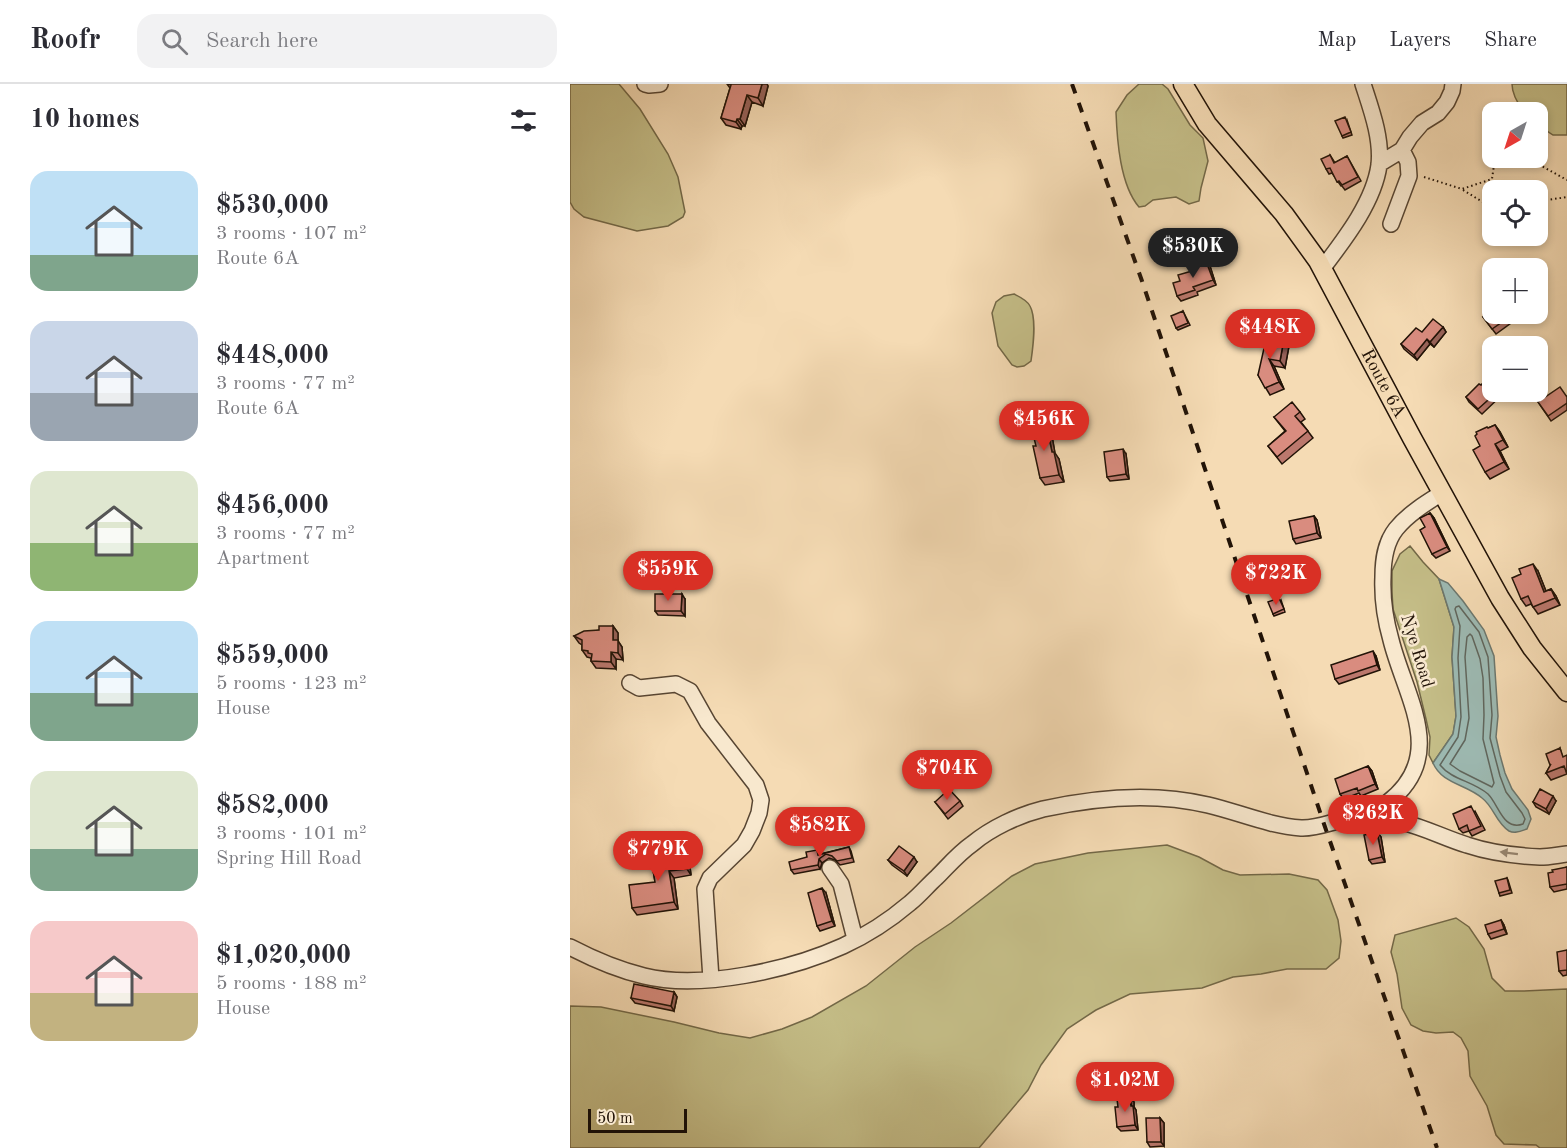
<!DOCTYPE html>
<meta charset="utf-8">
<style>
body{margin:0;font-family:"Old Standard TT",serif;background:#f2f2f3;color:#2b2b33;height:100vh;display:flex;flex-direction:column;font-size:22px;white-space:nowrap}
*{box-sizing:border-box;margin:0}
p{font-size:20px;color:#7c7c81}
.icon{flex:none;width:33px;height:33px;fill:none;stroke:currentColor;stroke-width:2;stroke-linecap:round;stroke-linejoin:round}
.map{position:relative;flex:1;overflow:hidden}
.drawer{display:flex;flex-direction:column;background:#fff;width:570px}
.drawer>*{flex:none}
.needle{width:39px;rotate:219deg}
.tools{position:absolute;left:912px;top:18px;display:grid;gap:12px}
.tools a{display:grid;place-items:center;width:66px;height:66px;border-radius:12px;background:#fff;box-shadow:0 3px 9px #0003;font-size:30px}
.scale{position:absolute;left:18px;bottom:15px;width:99px;box-sizing:border-box;padding-left:6px;border:3px solid #221307;border-top:0;font-size:16px;line-height:21px;white-space:nowrap;color:#221307;-webkit-text-stroke:4px #f8e8ce;paint-order:stroke}
.price{position:absolute;translate:-50% -51px;padding:0 14px;border-radius:21px;background:#d93025;color:#fff;font-size:20px;line-height:39px;filter:drop-shadow(0 2px 3px #0008)}
.price::after{content:'';position:absolute;left:50%;top:36px;width:18px;height:14px;margin-left:-9px;background:inherit;clip-path:polygon(0 0,100% 0,50% 100%)}
.price.on{background:#222;color:#fff}
ul{padding:0;list-style:none}
li{display:flex;align-items:center;gap:18px;height:150px;padding:0 30px}
li span{display:grid;place-items:center;flex:none;width:168px;height:120px;border-radius:18px;color:#555}
li>.icon{margin-inline-start:auto}
span .icon{width:72px;height:72px;fill:#fffc;stroke-width:1}
li b{font-size:26px}
h2{display:flex;justify-content:space-between;align-items:center;height:72px;padding:0 30px;font-size:26px}
header{display:flex;align-items:center;gap:36px;box-sizing:border-box;height:84px;padding:0 30px;background:#fff;border-bottom:2px solid #e1e1e2}
header strong{font-size:28px}
nav{display:flex;gap:33px;margin-inline-start:auto;font-size:21px}
.search{width:420px;height:54px;background:#f2f2f3;display:flex;align-items:center;gap:15px;box-sizing:border-box;padding:0 21px;border-radius:18px;color:#7c7c81;font-size:22px}
main{display:flex;flex:1;min-height:0}
.map>svg:first-child{display:block}
.green{fill:#c4bd87;stroke:#736847;stroke-width:1.5}
.water{fill:#9dbab3;stroke:#6c776e;stroke-width:1.5}
.lines{fill:none;stroke-linecap:round;stroke-linejoin:round}
.shore{stroke:#60665d;stroke-width:1.5}
.minor-casing{stroke:#574532;stroke-width:18}
.major-casing{stroke:#221307;stroke-width:21}
.path{stroke:#221307;stroke-width:2;stroke-dasharray:1.5 3;stroke-linecap:butt}
.minor{stroke:#f8e8ce;stroke-width:15}
.major{stroke:#f5dbb4;stroke-width:18}
.rail{stroke:#221307;stroke-width:4;stroke-dasharray:10 10;stroke-linecap:butt}
.wall{fill:#bb786d;stroke:#221307;stroke-width:1.5}
.shaded-wall{fill:#986259;stroke:#221307;stroke-width:1.5}
.building{fill:#d98c7f;stroke:#221307;stroke-width:1.5}
.oneway{fill:#988874}
.labels{text-anchor:middle;dominant-baseline:central;stroke-width:5;stroke-linejoin:round;paint-order:stroke}
.street-label{font-size:18px;fill:#221307;stroke:#f8e8ce}
</style>
<header>
<strong>Roofr</strong>
<div class="search"><svg class="icon" aria-label="search" viewBox="0 0 24 24"><circle cx="10" cy="10" r="6"/><path d="M15 15l6 6"/></svg>Search here</div>
<nav><a>Map</a><a>Layers</a><a>Share</a></nav>
</header>
<main>
<section class="drawer">
<h2>10 homes<svg class="icon" aria-label="filters" viewBox="0 0 24 24"><path d="M4 7h16M4 17h16"/><circle cx="9" cy="7" r="2"/><circle cx="15" cy="17" r="2"/></svg></h2>
<ul>
<li><span style="background:linear-gradient(#bfe0f5 70%,#7fa58c 0)"><svg class="icon" aria-label="home" viewBox="0 0 24 24"><path d="M3 11l9-7 9 7M6 9v11h12V9"/></svg></span><div><b>$530,000</b><p>3 rooms · 107 m²</p><p>Route 6A</p></div></li>
<li><span style="background:linear-gradient(#c9d6e8 60%,#9aa5b1 0)"><svg class="icon" aria-label="home" viewBox="0 0 24 24"><path d="M3 11l9-7 9 7M6 9v11h12V9"/></svg></span><div><b>$448,000</b><p>3 rooms · 77 m²</p><p>Route 6A</p></div></li>
<li><span style="background:linear-gradient(#dfe7d0 60%,#8fb573 0)"><svg class="icon" aria-label="home" viewBox="0 0 24 24"><path d="M3 11l9-7 9 7M6 9v11h12V9"/></svg></span><div><b>$456,000</b><p>3 rooms · 77 m²</p><p>Apartment</p></div></li>
<li><span style="background:linear-gradient(#bfe0f5 60%,#7fa58c 0)"><svg class="icon" aria-label="home" viewBox="0 0 24 24"><path d="M3 11l9-7 9 7M6 9v11h12V9"/></svg></span><div><b>$559,000</b><p>5 rooms · 123 m²</p><p>House</p></div></li>
<li><span style="background:linear-gradient(#dfe7d0 65%,#7fa58c 0)"><svg class="icon" aria-label="home" viewBox="0 0 24 24"><path d="M3 11l9-7 9 7M6 9v11h12V9"/></svg></span><div><b>$582,000</b><p>3 rooms · 101 m²</p><p>Spring Hill Road</p></div></li>
<li><span style="background:linear-gradient(#f6c9c9 60%,#c2b280 0)"><svg class="icon" aria-label="home" viewBox="0 0 24 24"><path d="M3 11l9-7 9 7M6 9v11h12V9"/></svg></span><div><b>$1,020,000</b><p>5 rooms · 188 m²</p><p>House</p></div></li>
</ul>
</section>
<div class="map">
<svg width="997" height="1064" viewBox="0 0 997 1064">
<rect width="100%" height="100%" fill="#f5dbb4"/>
<filter id="stains"><feTurbulence type="fractalNoise" baseFrequency=".00333" numOctaves="4"/><feColorMatrix values="0 0 0 0 .2 0 0 0 0 .09 0 0 0 0 .02 0 0 0 .5 -.17"/></filter>
<radialGradient id="worn" r=".72"><stop offset=".6" stop-color="#630" stop-opacity="0"/><stop offset="1" stop-color="#630" stop-opacity=".3"/></radialGradient>
<path class="green" d="M 0,0 L 49,0 L 70,25 L 98,70 L 108,93 L 115,128 L 113,133 L 98,142 L 67,147 L 14,133 L 4,125 L 0,118 Z
M 569,0 L 592,0 L 598,5 L 620,41 L 633,54 L 638,77 L 631,104 L 629,117 L 619,120 L 606,113 L 583,116 L 575,122 L 569,123 C 550,101 547,56 546,28 L 557,11 Z
M 942,0 L 997,0 L 997,51 L 983,51 L 968,41 L 968,28 L 954,28 C 948,20 942,11 942,0 Z
M 444,210 C 450,213 457,216 460,222 C 467,235 463,263 461,277 L 454,282 L 447,283 L 442,281 L 428,262 L 422,229 L 426,218 L 434,212 Z
M 840,462 L 853,478 L 869,495 L 884,543 L 882,573 L 886,632 L 883,650 L 863,679 L 859,671 L 860,653 L 856,635 L 847,598 L 823,525 L 822,508 L 822,487 L 830,470 Z
M 597,761 L 629,773 L 653,786 L 670,791 L 719,790 L 748,796 L 757,806 L 768,836 L 771,857 L 769,874 L 756,885 L 717,885 L 691,890 L 663,893 L 632,904 L 560,910 L 526,926 L 497,945 L 471,981 L 458,1006 L 409,1064 L 0,1064 L 0,922 L 31,923 L 104,938 L 149,949 L 180,954 L 212,945 L 242,933 L 296,902 L 345,863 L 381,839 L 442,792 L 465,780 L 518,769 Z
M 886,834 L 899,843 L 914,865 L 922,894 L 935,907 L 954,907 L 997,905 L 997,1064 L 970,1064 L 966,1061 L 934,1060 L 926,1051 L 917,1022 L 900,992 L 898,967 L 891,954 L 883,948 L 866,949 L 853,947 L 841,941 L 832,924 L 827,890 L 821,868 L 825,851 Z"/>
<path class="water" d="M 869,495 L 878,499 L 893,517 L 914,546 L 924,572 L 928,632 L 926,653 L 930,671 L 935,689 L 942,705 L 958,726 L 961,735 L 957,745 C 951,747 945,750 939,747 C 926,739 924,723 912,714 C 896,700 872,700 863,679 L 883,650 L 886,632 L 882,573 L 884,543 Z"/>
<g class="lines">
<path class="shore" d="M 889,522 L 909,548 L 918,573 L 922,631 L 920,654 L 930,692 L 936,708 L 952,729 L 955,735 L 953,740 C 933,747 929,721 918,710 C 903,697 882,696 870,681 L 888,653 L 891,633 L 888,574 L 890,542 L 885,525 L 886,523 Z
M 900,550 L 902,552 L 910,575 L 913,594 L 914,631 L 913,655 L 924,699 L 922,703 L 890,687 L 880,680 L 895,656 L 899,634 L 895,573 L 897,553 Z"/>
<defs>
<path id="minor" d="M 75,0 L 79,1 L 90,0
M 809,80 L 832,66 L 840,53 L 852,39 L 868,29 L 877,18 L 882,7 L 883,0
M 821,140 L 839,92 L 838,78 L 832,66
M 752,185 C 774,156 804,118 809,81 C 812,54 801,25 793,0
M 60,599 L 69,604 L 106,600 L 120,607 L 138,639 L 186,701 L 191,716 L 189,729 L 182,747 L 174,761 L 140,794 L 135,805 L 141,895
M 788,733 C 797,728 808,725 817,719 C 879,672 835,613 821,556 C 815,535 812,515 813,493 C 813,476 815,459 826,445 C 838,430 856,419 872,409
M 260,784 L 271,800 L 285,855
M 0,863 C 23,875 49,886 74,892 C 131,906 220,886 273,862 C 297,851 320,836 340,819 C 350,811 358,801 367,793 C 378,782 389,769 402,760 C 421,744 449,731 473,725 C 527,713 584,708 638,721 C 668,728 700,742 731,744 C 750,745 769,734 789,733 C 802,732 818,735 831,738 C 854,743 874,754 897,761 C 918,768 948,772 970,773 C 979,773 988,771 997,770"/>
<g id="major">
<path id="s1" d="M 613,0 L 637,40 L 714,130 L 748,177 L 842,354 L 930,514 L 962,564 L 997,608"/>
</g>
</defs>
<use href="#minor" class="minor-casing"/>
<use href="#major" class="major-casing"/>
<path class="path" d="M 957,74 L 997,96
M 854,93 L 892,105 L 922,95 L 925,74
M 893,106 L 916,120 L 922,121
M 968,120 L 977,116 L 997,113"/>
<use href="#minor" class="minor"/>
<use href="#major" class="major"/>
<path class="rail" d="M 502,0 L 572,197 L 754,740 L 867,1064"/>
</g>
<path class="wall" d="M 157,0 L 197,0 L 198,2 L 193,22 L 182,18 L 175,42 L 172,42 L 171,45 L 156,41 L 151,34 L 160,4 Z
M 777,36 L 782,51 L 773,54 L 772,52 Z
M 760,71 L 765,79 L 777,72 L 791,97 L 775,106 L 772,102 L 771,102 L 762,89 L 759,90 L 756,85 Z
M 640,182 L 646,201 L 627,208 L 628,211 L 611,217 L 607,212 L 610,197 Z
M 613,227 L 620,241 L 608,246 L 606,244 Z
M 934,230 L 941,239 L 926,250 L 913,233 Z
M 873,243 L 876,248 L 864,263 L 860,260 L 847,276 L 834,265 L 831,260 L 852,248 Z
M 714,255 L 719,262 L 715,284 L 704,282 L 714,305 L 700,311 L 688,291 Z
M 921,295 L 922,308 L 935,308 L 912,330 L 899,318 L 896,313 L 911,301 Z
M 997,312 L 997,326 L 981,337 L 968,318 Z
M 730,328 L 735,335 L 731,338 L 743,354 L 712,380 L 698,362 L 715,347 L 704,333 Z
M 476,339 L 481,346 L 485,370 L 489,375 L 494,398 L 475,401 L 470,394 L 466,362 Z
M 925,341 L 930,348 L 938,363 L 930,367 L 939,385 L 920,395 L 915,388 L 910,362 L 918,344 Z
M 556,370 L 559,395 L 540,397 L 537,393 Z
M 860,429 L 864,434 L 880,467 L 866,474 L 862,470 L 855,443 Z
M 744,432 L 747,436 L 751,454 L 726,460 L 723,455 Z
M 111,475 L 115,480 L 115,490 L 100,490 L 100,493 L 89,493 L 87,490 L 73,490 L 69,485 Z
M 968,487 L 976,507 L 981,505 L 986,512 L 990,521 L 968,530 L 961,520 L 956,522 L 951,515 Z
M 115,515 L 115,532 L 88,531 L 85,527 Z
M 711,516 L 715,528 L 704,532 L 703,530 Z
M 43,542 L 48,549 L 48,557 L 52,563 L 53,576 L 46,575 L 46,585 L 26,584 L 21,577 L 21,574 L 17,573 L 12,566 L 12,561 L 9,559 L 4,552 L 29,546 Z
M 806,572 L 810,586 L 769,600 L 765,595 Z
M 990,664 L 997,690 L 981,696 L 976,689 Z
M 798,682 L 802,687 L 808,705 L 791,712 L 789,709 L 774,715 L 770,710 Z
M 390,717 L 393,722 L 378,735 L 365,718 Z
M 986,717 L 979,730 L 966,723 L 963,718 Z
M 905,727 L 915,746 L 902,752 L 899,747 L 893,749 L 889,745 Z
M 807,748 L 811,753 L 815,778 L 802,780 L 799,776 Z
M 279,763 L 281,767 L 284,778 L 270,781 L 265,776 L 259,774 L 252,779 L 250,785 L 224,790 L 221,786 L 250,770 Z
M 81,774 L 119,775 L 121,791 L 104,794 L 108,825 L 67,831 L 62,824 L 85,798 Z
M 318,776 L 347,778 L 337,792 L 322,781 Z
M 997,783 L 997,805 L 984,808 L 980,803 L 983,788 Z
M 937,794 L 938,796 L 942,809 L 930,812 L 929,809 Z
M 256,809 L 265,842 L 250,847 L 247,842 Z
M 931,836 L 934,841 L 937,850 L 921,855 L 918,850 Z
M 997,866 L 997,891 L 993,892 L 989,887 Z
M 104,908 L 107,913 L 104,927 L 65,919 L 61,914 Z
M 560,1014 L 564,1018 L 564,1023 L 566,1026 L 568,1046 L 551,1047 L 547,1043 L 548,1023 Z
M 590,1034 L 594,1039 L 594,1062 L 580,1063 L 577,1058 Z"/>
<path class="shaded-wall" d="M 192,0 L 197,0 L 198,2 L 193,22 L 188,14 Z
M 177,11 L 182,18 L 175,42 L 170,35 Z
M 167,35 L 172,42 L 171,45 L 166,38 Z
M 636,177 L 640,182 L 646,201 L 643,196 Z
M 873,243 L 876,248 L 864,263 L 860,258 Z
M 714,255 L 719,262 L 715,284 L 710,277 Z
M 857,255 L 860,260 L 847,276 L 844,271 Z
M 699,275 L 704,282 L 714,305 L 709,298 Z
M 476,339 L 481,346 L 485,369 L 489,375 L 494,398 L 489,391 L 482,368 Z
M 925,341 L 930,348 L 938,363 L 933,356 Z
M 925,360 L 930,367 L 939,385 L 934,378 Z
M 553,365 L 556,370 L 559,395 L 556,390 Z
M 860,429 L 864,434 L 880,467 L 877,463 Z
M 744,432 L 747,436 L 751,454 L 747,449 Z
M 111,475 L 115,480 L 115,490 L 111,485 Z
M 963,480 L 968,487 L 979,515 L 974,508 Z
M 981,505 L 986,512 L 990,521 L 985,514 Z
M 112,510 L 115,515 L 115,532 L 111,527 Z
M 43,542 L 48,549 L 48,557 L 52,563 L 53,576 L 48,569 L 43,556 Z
M 803,567 L 806,572 L 810,586 L 807,581 Z
M 41,568 L 46,575 L 46,585 L 41,578 Z
M 798,682 L 802,687 L 808,705 L 805,700 Z
M 983,712 L 986,717 L 979,730 L 976,725 Z
M 807,748 L 811,753 L 815,778 L 812,773 Z
M 114,769 L 119,775 L 121,791 L 117,785 Z
M 344,773 L 347,778 L 337,792 L 334,787 Z
M 249,775 L 252,779 L 250,785 L 248,781 Z
M 99,787 L 104,794 L 108,825 L 104,818 Z
M 252,804 L 256,809 L 265,842 L 262,837 Z
M 931,836 L 934,841 L 937,850 L 934,845 Z
M 104,908 L 107,913 L 104,927 L 101,922 Z
M 560,1014 L 564,1018 L 564,1023 L 566,1026 L 568,1046 L 565,1041 Z
M 590,1034 L 594,1039 L 594,1062 L 591,1058 Z"/>
<path class="building" d="M 158,0 L 192,0 L 188,14 L 177,11 L 170,35 L 167,35 L 166,38 L 151,34 L 161,1 Z
M 775,33 L 781,48 L 772,52 L 765,37 Z
M 760,71 L 764,79 L 777,72 L 788,93 L 772,101 L 769,97 L 767,98 L 760,84 L 756,85 L 751,75 Z
M 636,177 L 643,196 L 623,203 L 625,206 L 607,212 L 603,199 L 610,197 L 608,191 L 622,187 L 620,183 Z
M 613,227 L 618,239 L 606,244 L 601,232 Z
M 922,227 L 922,230 L 934,230 L 938,234 L 922,245 L 913,233 Z
M 863,235 L 873,243 L 860,258 L 857,255 L 844,271 L 831,260 L 846,244 L 852,248 Z
M 697,251 L 714,255 L 710,277 L 699,275 L 709,298 L 695,304 L 688,291 Z
M 919,293 L 921,295 L 922,294 L 922,308 L 927,308 L 908,325 L 896,313 L 909,300 L 911,301 Z
M 990,303 L 997,313 L 997,319 L 978,332 L 968,318 Z
M 722,318 L 730,328 L 725,332 L 738,347 L 707,373 L 698,362 L 716,347 L 704,333 Z
M 476,339 L 482,368 L 484,368 L 489,391 L 470,394 L 463,362 L 466,362 L 461,342 Z
M 925,341 L 933,356 L 925,360 L 934,378 L 915,388 L 903,366 L 910,362 L 905,352 L 907,350 L 906,348 L 917,343 L 918,344 Z
M 553,365 L 556,390 L 537,393 L 534,368 Z
M 860,429 L 877,463 L 862,470 L 850,446 L 855,443 L 850,434 Z
M 744,432 L 747,449 L 723,455 L 719,437 Z
M 111,475 L 111,485 L 97,485 L 97,488 L 86,488 L 86,485 L 69,485 L 69,476 Z
M 963,480 L 974,508 L 981,505 L 985,514 L 963,523 L 958,512 L 951,515 L 942,494 L 951,490 L 949,485 Z
M 85,510 L 112,510 L 111,527 L 85,527 Z
M 709,514 L 714,525 L 703,530 L 698,518 Z
M 29,542 L 43,542 L 43,556 L 48,556 L 48,569 L 41,568 L 41,578 L 21,577 L 22,570 L 18,569 L 18,567 L 12,566 L 12,556 L 4,552 L 14,547 L 29,546 Z
M 803,567 L 807,581 L 765,595 L 761,581 Z
M 990,664 L 993,673 L 997,671 L 997,690 L 994,682 L 976,689 L 981,680 L 980,681 L 976,670 Z
M 798,682 L 805,700 L 788,707 L 787,704 L 770,710 L 765,695 Z
M 379,705 L 390,717 L 375,730 L 365,718 Z
M 970,705 L 983,712 L 976,725 L 963,718 Z
M 901,722 L 911,742 L 899,747 L 897,741 L 889,745 L 883,730 Z
M 807,748 L 812,773 L 799,776 L 794,751 Z
M 329,762 L 344,773 L 334,787 L 318,776 Z
M 279,763 L 282,774 L 267,777 L 262,772 L 256,770 L 249,775 L 248,781 L 221,786 L 219,778 L 237,773 L 236,768 L 247,766 L 248,771 Z
M 114,769 L 117,785 L 99,787 L 104,818 L 62,824 L 59,801 L 85,798 L 81,774 Z
M 997,783 L 997,800 L 980,803 L 978,789 L 983,788 L 982,786 Z
M 937,794 L 940,806 L 929,809 L 925,797 Z
M 252,804 L 262,837 L 247,842 L 238,809 Z
M 931,836 L 934,845 L 918,850 L 915,841 Z
M 997,866 L 997,886 L 989,887 L 987,868 Z
M 64,900 L 104,908 L 101,922 L 61,914 Z
M 560,1014 L 561,1022 L 563,1022 L 565,1041 L 547,1043 L 545,1023 L 548,1023 L 547,1015 Z
M 576,1034 L 590,1034 L 591,1058 L 577,1058 Z"/>
<defs><path id="oneway-solid" d="M-6-.8H1V-3.2L6.5 0L1 3.2V.8H-6Z" transform="scale(1.5)"/></defs>
<use class="oneway" href="#oneway-solid" transform="translate(939 769) rotate(-173)"/>
<g class="labels">
<g class="street-label">
<text stroke="none"><textPath href="#s1" startOffset="362">Route 6A</textPath></text>
<text transform="translate(847 567) rotate(73)">Nye Road</text>
</g>
</g>
<rect width="100%" height="100%" filter="url(#stains)"/>
<rect width="100%" height="100%" fill="url(#worn)"/>
</svg>
<div class="tools">
<a><svg class="needle" viewBox="-14 -14 28 28"><path d="M0-13l5 13h-10z" fill="#e53935"/><path d="M0 13l5-13h-10z" fill="#7c7c81"/></svg></a>
<a><svg class="icon" aria-label="locate" viewBox="0 0 24 24"><circle cx="12" cy="12" r="6"/><path d="M12 2v4M12 18v4M2 12h4M18 12h4"/></svg></a>
<a>+</a>
<a>−</a>
</div>
<div class="scale">50 m</div>
<b class="price on" style="left:623px;top:195px">$530K</b>
<b class="price" style="left:700px;top:276px">$448K</b>
<b class="price" style="left:474px;top:368px">$456K</b>
<b class="price" style="left:98px;top:518px">$559K</b>
<b class="price" style="left:706px;top:522px">$722K</b>
<b class="price" style="left:377px;top:717px">$704K</b>
<b class="price" style="left:803px;top:762px">$262K</b>
<b class="price" style="left:250px;top:774px">$582K</b>
<b class="price" style="left:88px;top:798px">$779K</b>
<b class="price" style="left:555px;top:1029px">$1.02M</b>
</div>
</main>
